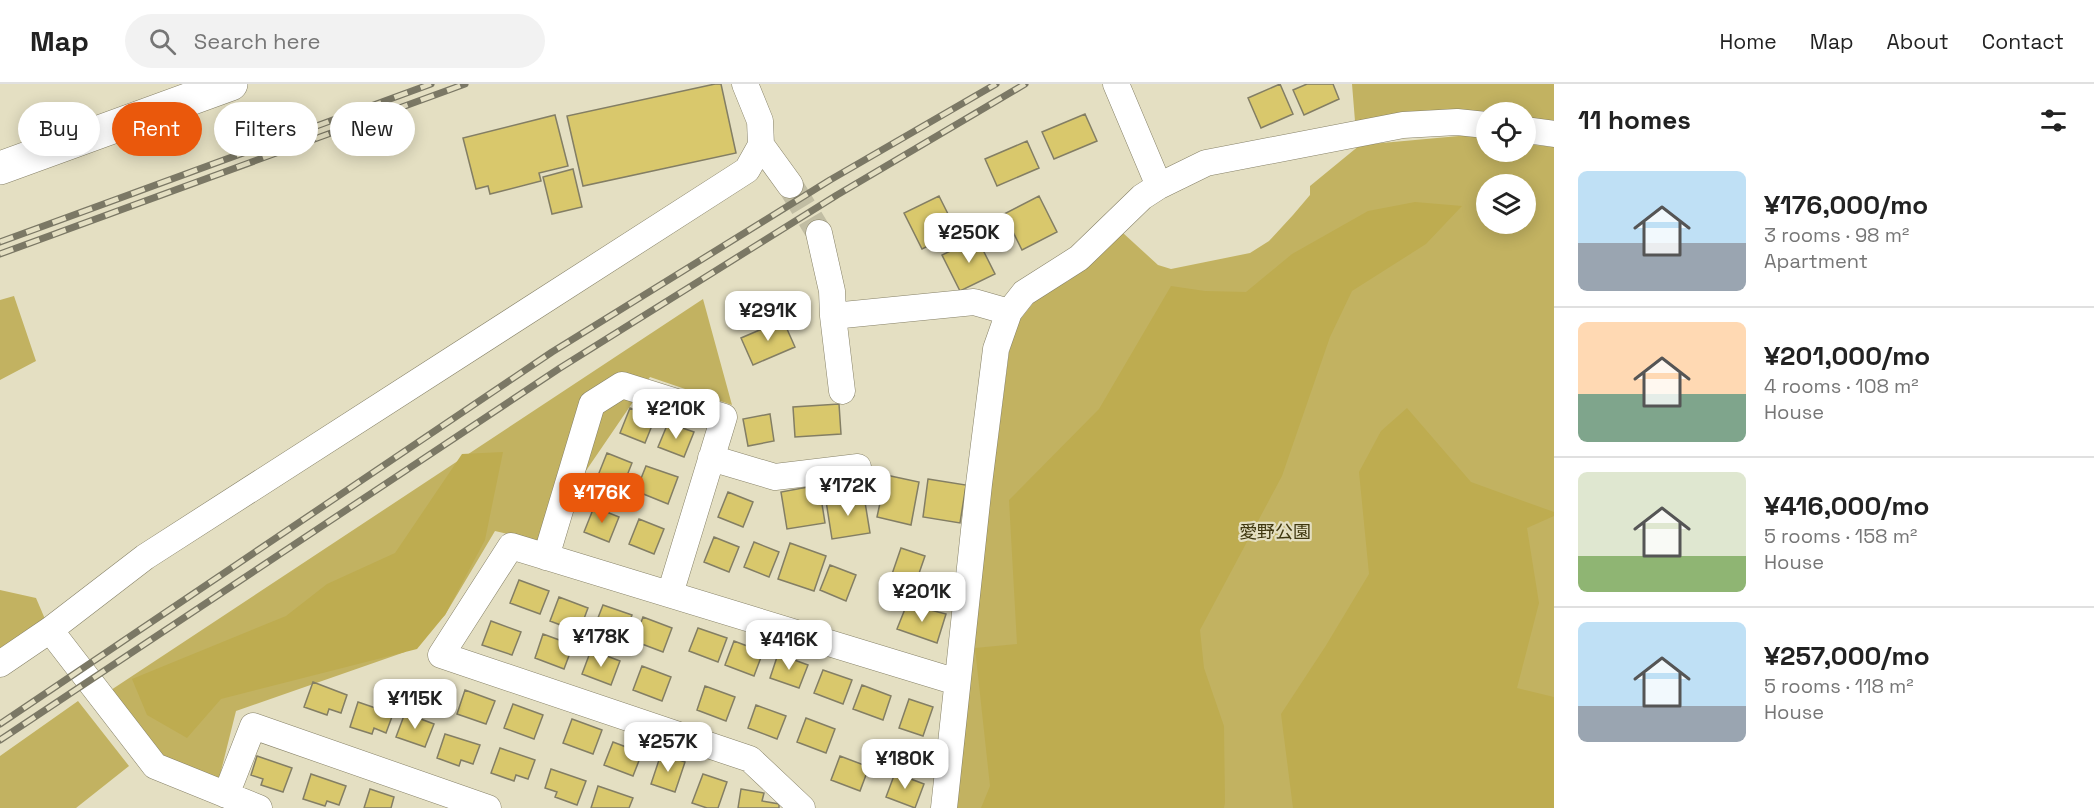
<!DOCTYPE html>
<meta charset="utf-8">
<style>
body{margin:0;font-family:"Space Grotesk","Noto Sans JP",sans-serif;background:#f2f2f2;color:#222;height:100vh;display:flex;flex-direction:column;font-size:22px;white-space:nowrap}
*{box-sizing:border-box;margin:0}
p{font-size:20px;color:#767676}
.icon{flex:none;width:33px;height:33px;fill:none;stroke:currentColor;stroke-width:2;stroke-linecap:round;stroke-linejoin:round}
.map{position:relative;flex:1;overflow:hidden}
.side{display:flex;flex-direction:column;background:#fff;width:540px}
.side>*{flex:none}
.guide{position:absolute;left:18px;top:18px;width:570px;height:54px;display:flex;gap:12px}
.fabs{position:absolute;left:1476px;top:18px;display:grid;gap:12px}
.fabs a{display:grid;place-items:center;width:60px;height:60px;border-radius:50%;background:#fff;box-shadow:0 3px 15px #0003;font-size:30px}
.price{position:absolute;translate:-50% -51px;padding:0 14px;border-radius:12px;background:#fff;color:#222;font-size:20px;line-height:39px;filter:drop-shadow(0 2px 3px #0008)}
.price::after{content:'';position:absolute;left:50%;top:36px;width:18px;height:14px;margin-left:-9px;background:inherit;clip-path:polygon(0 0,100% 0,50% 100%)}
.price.on{background:#ea580c;color:#fff}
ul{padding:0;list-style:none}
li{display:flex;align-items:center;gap:18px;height:150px;padding:0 24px}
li+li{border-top:2px solid #e0e0e0}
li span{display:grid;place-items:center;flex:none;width:168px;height:120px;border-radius:9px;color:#555}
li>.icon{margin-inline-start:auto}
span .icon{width:72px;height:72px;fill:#fffc;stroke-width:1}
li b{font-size:26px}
h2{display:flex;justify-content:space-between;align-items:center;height:72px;padding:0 24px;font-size:26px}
.tag{padding:0 21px;border-radius:27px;background:#fff;box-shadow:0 3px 15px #0003;font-size:21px;line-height:54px}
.tag.on{background:#ea580c;color:#fff}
header{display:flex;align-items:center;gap:36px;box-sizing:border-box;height:84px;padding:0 30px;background:#fff;border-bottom:2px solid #e0e0e0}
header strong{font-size:28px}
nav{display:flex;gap:33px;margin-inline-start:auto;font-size:21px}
.search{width:420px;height:54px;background:#f2f2f2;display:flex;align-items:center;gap:15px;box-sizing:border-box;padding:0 21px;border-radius:33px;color:#767676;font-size:22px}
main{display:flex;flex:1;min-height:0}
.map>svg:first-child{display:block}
.green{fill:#c2b261;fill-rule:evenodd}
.forest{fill:#beac50}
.building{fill:#d9c86c;stroke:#837e64;stroke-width:1.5}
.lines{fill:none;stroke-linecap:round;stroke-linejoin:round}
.street-tunnel{stroke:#c1bda3;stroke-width:26;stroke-dasharray:26 13;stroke-linecap:butt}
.street-casing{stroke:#868167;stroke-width:27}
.secondary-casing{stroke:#868167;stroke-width:34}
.street{stroke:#fff;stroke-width:26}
.secondary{stroke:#fff;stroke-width:33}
.rail-casing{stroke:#7b7865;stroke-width:7}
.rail{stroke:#e4dfc2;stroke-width:4.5;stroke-dasharray:14;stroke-linecap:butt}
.labels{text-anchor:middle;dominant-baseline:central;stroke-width:4.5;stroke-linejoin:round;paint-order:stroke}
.park-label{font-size:18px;fill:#3f370f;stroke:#e4dfc2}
</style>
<header>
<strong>Map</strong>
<div class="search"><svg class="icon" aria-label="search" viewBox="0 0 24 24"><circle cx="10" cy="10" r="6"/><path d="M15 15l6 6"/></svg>Search here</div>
<nav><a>Home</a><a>Map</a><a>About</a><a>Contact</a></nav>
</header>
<main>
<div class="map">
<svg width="1554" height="724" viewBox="0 0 1554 724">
<rect width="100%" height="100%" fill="#e4dfc2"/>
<path class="green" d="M 1352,0 L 1554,0 L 1554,38 L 1526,36 L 1526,28 L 1412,29 L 1355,37 Z
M 1470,51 L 1486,54 L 1486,68 L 1526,68 L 1526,60 L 1554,63 L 1554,724 L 957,724 L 964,647 L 985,454 L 1009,268 L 1019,237 L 1034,218 L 1050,206 L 1068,197 L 1095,176 L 1123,149 L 1158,181 L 1171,185 L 1250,169 L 1269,157 L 1293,131 L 1310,111 L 1310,102 L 1360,61 ZM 1486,100 L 1526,100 L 1526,140 L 1486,140 Z
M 14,212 L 36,277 L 0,296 L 0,216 Z
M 703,215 L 732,321 L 650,293 L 538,457 L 495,447 L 445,531 L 405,568 L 236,627 L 216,707 L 169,687 L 111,606 Z
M 0,506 L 36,514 L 45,535 L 0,568 Z
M 78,617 L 129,682 L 76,724 L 0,724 L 0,672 Z"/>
<path class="forest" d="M 1415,118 L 1462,122 L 1426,160 L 1352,207 L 1330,253 L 1282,392 L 1200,546 L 1204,584 L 1224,642 L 1225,719 L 1224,724 L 981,724 L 990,702 L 975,564 L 1017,560 L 1009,416 L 1099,325 L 1171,202 L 1205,207 L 1246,208 L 1292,170 L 1368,127 Z
M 1407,324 L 1471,398 L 1554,428 L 1554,432 L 1527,444 L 1539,519 L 1517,604 L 1554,613 L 1554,724 L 1293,724 L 1281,630 L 1325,563 L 1369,490 L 1359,388 L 1381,347 Z
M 503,368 L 485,456 L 445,531 L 417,565 L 221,615 L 187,654 L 147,631 L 132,595 L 286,532 L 327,500 L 395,469 L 462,370 Z"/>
<path class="building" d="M 715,0 L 721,0 L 736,69 L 583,102 L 567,32 Z
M 1280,0 L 1293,30 L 1261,44 L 1248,14 Z
M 1307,0 L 1333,0 L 1339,15 L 1304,31 L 1293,6 Z
M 1085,30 L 1097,57 L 1054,75 L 1042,48 Z
M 555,31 L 568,82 L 539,89 L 541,97 L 490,110 L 488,102 L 476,105 L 463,54 Z
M 1027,57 L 1039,84 L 997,102 L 985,75 Z
M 573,85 L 582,123 L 552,130 L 543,93 Z
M 939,112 L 957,148 L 922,165 L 904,129 Z
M 1039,112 L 1057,148 L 1022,166 L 1004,130 Z
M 977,154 L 995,190 L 960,207 L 942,171 Z
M 783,236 L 795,263 L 753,281 L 741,254 Z
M 839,320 L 841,350 L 795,353 L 793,323 Z
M 630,324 L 655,334 L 645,359 L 620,349 Z
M 770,330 L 774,357 L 748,362 L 743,335 Z
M 668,339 L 694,348 L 684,373 L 658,363 Z
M 607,369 L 632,379 L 622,404 L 597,394 Z
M 646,382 L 678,393 L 668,420 L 636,407 Z
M 886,391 L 919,398 L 911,441 L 877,433 Z
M 928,395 L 966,401 L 960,439 L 923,433 Z
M 819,401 L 825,439 L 787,445 L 781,408 Z
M 728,408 L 753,418 L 743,443 L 718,433 Z
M 864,412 L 870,449 L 832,455 L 826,417 Z
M 594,423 L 619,433 L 609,458 L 584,448 Z
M 639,435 L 664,445 L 654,470 L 629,460 Z
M 714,453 L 739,463 L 729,488 L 704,478 Z
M 754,458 L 779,468 L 769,493 L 744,483 Z
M 790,459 L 826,472 L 814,507 L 778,495 Z
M 901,464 L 925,472 L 915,501 L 891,493 Z
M 830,481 L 856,491 L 846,517 L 820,506 Z
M 519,496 L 549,507 L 540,530 L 510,519 Z
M 559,513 L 588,524 L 579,548 L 550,537 Z
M 907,520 L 946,530 L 937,559 L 897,545 Z
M 603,521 L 632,531 L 623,555 L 594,544 Z
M 643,533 L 672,544 L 663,568 L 634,557 Z
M 491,537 L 521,548 L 512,571 L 482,561 Z
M 698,544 L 727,554 L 718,578 L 689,567 Z
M 543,550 L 573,561 L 564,585 L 535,574 Z
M 734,557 L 763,568 L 754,592 L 725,581 Z
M 591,566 L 620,577 L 611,601 L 582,590 Z
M 778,570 L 808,581 L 799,604 L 770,594 Z
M 642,582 L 671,593 L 662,617 L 633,606 Z
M 823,586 L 852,596 L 843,620 L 814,609 Z
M 313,598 L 347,611 L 341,629 L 329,625 L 327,631 L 304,623 Z
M 410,598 L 445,609 L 438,628 L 426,624 L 424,630 L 402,622 Z
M 862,601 L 891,612 L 883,636 L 853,625 Z
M 705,602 L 735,613 L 726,637 L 697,626 Z
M 465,606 L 495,617 L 486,640 L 457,630 Z
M 909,615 L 933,623 L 923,652 L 899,644 Z
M 358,618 L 393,630 L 386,649 L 374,644 L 372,650 L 350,643 Z
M 513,620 L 543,631 L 534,655 L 504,644 Z
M 756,621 L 786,632 L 777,655 L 748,644 Z
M 405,629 L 434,640 L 425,663 L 396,653 Z
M 806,634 L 835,645 L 826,669 L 797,658 Z
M 572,635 L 602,646 L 593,670 L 563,659 Z
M 445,650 L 480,661 L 473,680 L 461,676 L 459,682 L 437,674 Z
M 613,658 L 642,669 L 633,692 L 604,681 Z
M 500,664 L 535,676 L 528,695 L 516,691 L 514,697 L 491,689 Z
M 661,670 L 685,678 L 675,708 L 651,700 Z
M 257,672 L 292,684 L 283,708 L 261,701 L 263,695 L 251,691 Z
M 840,672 L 869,683 L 860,707 L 831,696 Z
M 551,685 L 586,697 L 577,721 L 555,713 L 557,708 L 545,704 Z
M 895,689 L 924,700 L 915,724 L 886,713 Z
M 311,690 L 346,702 L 339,721 L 327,717 L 325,722 L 303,715 Z
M 703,690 L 727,698 L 718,724 L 707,724 L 692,719 Z
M 598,702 L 633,714 L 629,724 L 591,724 Z
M 370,705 L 394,713 L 391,724 L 364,724 Z
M 741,705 L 764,709 L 762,717 L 779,720 L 779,724 L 738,724 Z"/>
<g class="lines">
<path class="street-tunnel" d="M 790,101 L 819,149"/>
<defs>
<path id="street" d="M 1116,0 L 1159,102
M 1526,46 L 1554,50
M 761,61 L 790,101
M 819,149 L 832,207 L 833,232 L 842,307
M 833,232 L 974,218 L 1009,228
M 711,374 L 775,393 L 858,383
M 546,473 L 592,320 L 622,301 L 724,333 L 670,510
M 50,546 L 155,682 L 259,724
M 0,580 L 50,546 L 145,473 L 747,86 L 761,61 L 760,37 L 745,0
M 226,711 L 253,642 L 488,724
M 802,724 L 750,675 L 441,571 L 511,462 L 957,598
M 944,724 L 979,400 L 996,265 L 1009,228 L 1024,209 L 1079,174 L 1142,113 L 1159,102 L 1206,79 L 1403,41 L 1457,38 L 1486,41"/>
<path id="secondary" d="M 0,84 L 231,0"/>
</defs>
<use href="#street" class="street-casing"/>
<use href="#secondary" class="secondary-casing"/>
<use href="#street" class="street"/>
<use href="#secondary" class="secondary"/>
<defs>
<path id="rail" d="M 0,158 L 431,0
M 0,170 L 465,0
M 0,640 L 552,268 L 830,96 L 996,0
M 0,656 L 560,284 L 837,111 L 1025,0"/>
</defs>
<use href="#rail" class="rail-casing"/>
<use href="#rail" class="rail"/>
</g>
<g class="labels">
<g class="park-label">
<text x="1275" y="447">愛野公園</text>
</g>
</g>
</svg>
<div class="fabs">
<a><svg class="icon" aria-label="locate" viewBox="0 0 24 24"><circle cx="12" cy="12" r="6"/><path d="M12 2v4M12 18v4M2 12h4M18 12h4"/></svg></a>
<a><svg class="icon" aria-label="layers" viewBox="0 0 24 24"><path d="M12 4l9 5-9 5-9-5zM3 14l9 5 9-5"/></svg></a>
</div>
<b class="price" style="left:969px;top:180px">¥250K</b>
<b class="price" style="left:768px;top:258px">¥291K</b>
<b class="price" style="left:676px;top:356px">¥210K</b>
<b class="price" style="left:848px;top:433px">¥172K</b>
<b class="price on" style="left:602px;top:440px">¥176K</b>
<b class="price" style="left:922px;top:539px">¥201K</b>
<b class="price" style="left:601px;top:584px">¥178K</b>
<b class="price" style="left:789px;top:587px">¥416K</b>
<b class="price" style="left:415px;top:646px">¥115K</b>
<b class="price" style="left:668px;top:689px">¥257K</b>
<b class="price" style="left:905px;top:706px">¥180K</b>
<div class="guide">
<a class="tag">Buy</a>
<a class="tag on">Rent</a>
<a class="tag">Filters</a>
<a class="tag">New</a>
</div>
</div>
<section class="side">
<h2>11 homes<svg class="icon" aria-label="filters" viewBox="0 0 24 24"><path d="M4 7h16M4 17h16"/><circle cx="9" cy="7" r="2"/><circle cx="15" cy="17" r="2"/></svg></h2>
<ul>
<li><span style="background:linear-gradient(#bfe0f5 60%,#9aa5b1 0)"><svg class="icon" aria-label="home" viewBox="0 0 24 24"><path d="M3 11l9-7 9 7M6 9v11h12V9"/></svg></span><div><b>¥176,000/mo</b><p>3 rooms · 98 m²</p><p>Apartment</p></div></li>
<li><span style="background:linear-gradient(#ffd9b3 60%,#7fa58c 0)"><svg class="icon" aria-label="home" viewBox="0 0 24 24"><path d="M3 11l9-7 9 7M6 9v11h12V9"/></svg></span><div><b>¥201,000/mo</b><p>4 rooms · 108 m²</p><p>House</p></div></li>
<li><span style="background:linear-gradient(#dfe7d0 70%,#8fb573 0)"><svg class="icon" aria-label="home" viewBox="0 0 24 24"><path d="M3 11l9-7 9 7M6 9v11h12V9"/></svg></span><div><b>¥416,000/mo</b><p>5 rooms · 158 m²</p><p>House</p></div></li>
<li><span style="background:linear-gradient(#bfe0f5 70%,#9aa5b1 0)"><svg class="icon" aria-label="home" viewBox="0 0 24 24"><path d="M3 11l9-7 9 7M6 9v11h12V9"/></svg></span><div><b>¥257,000/mo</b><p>5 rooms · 118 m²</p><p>House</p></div></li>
</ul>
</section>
</main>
